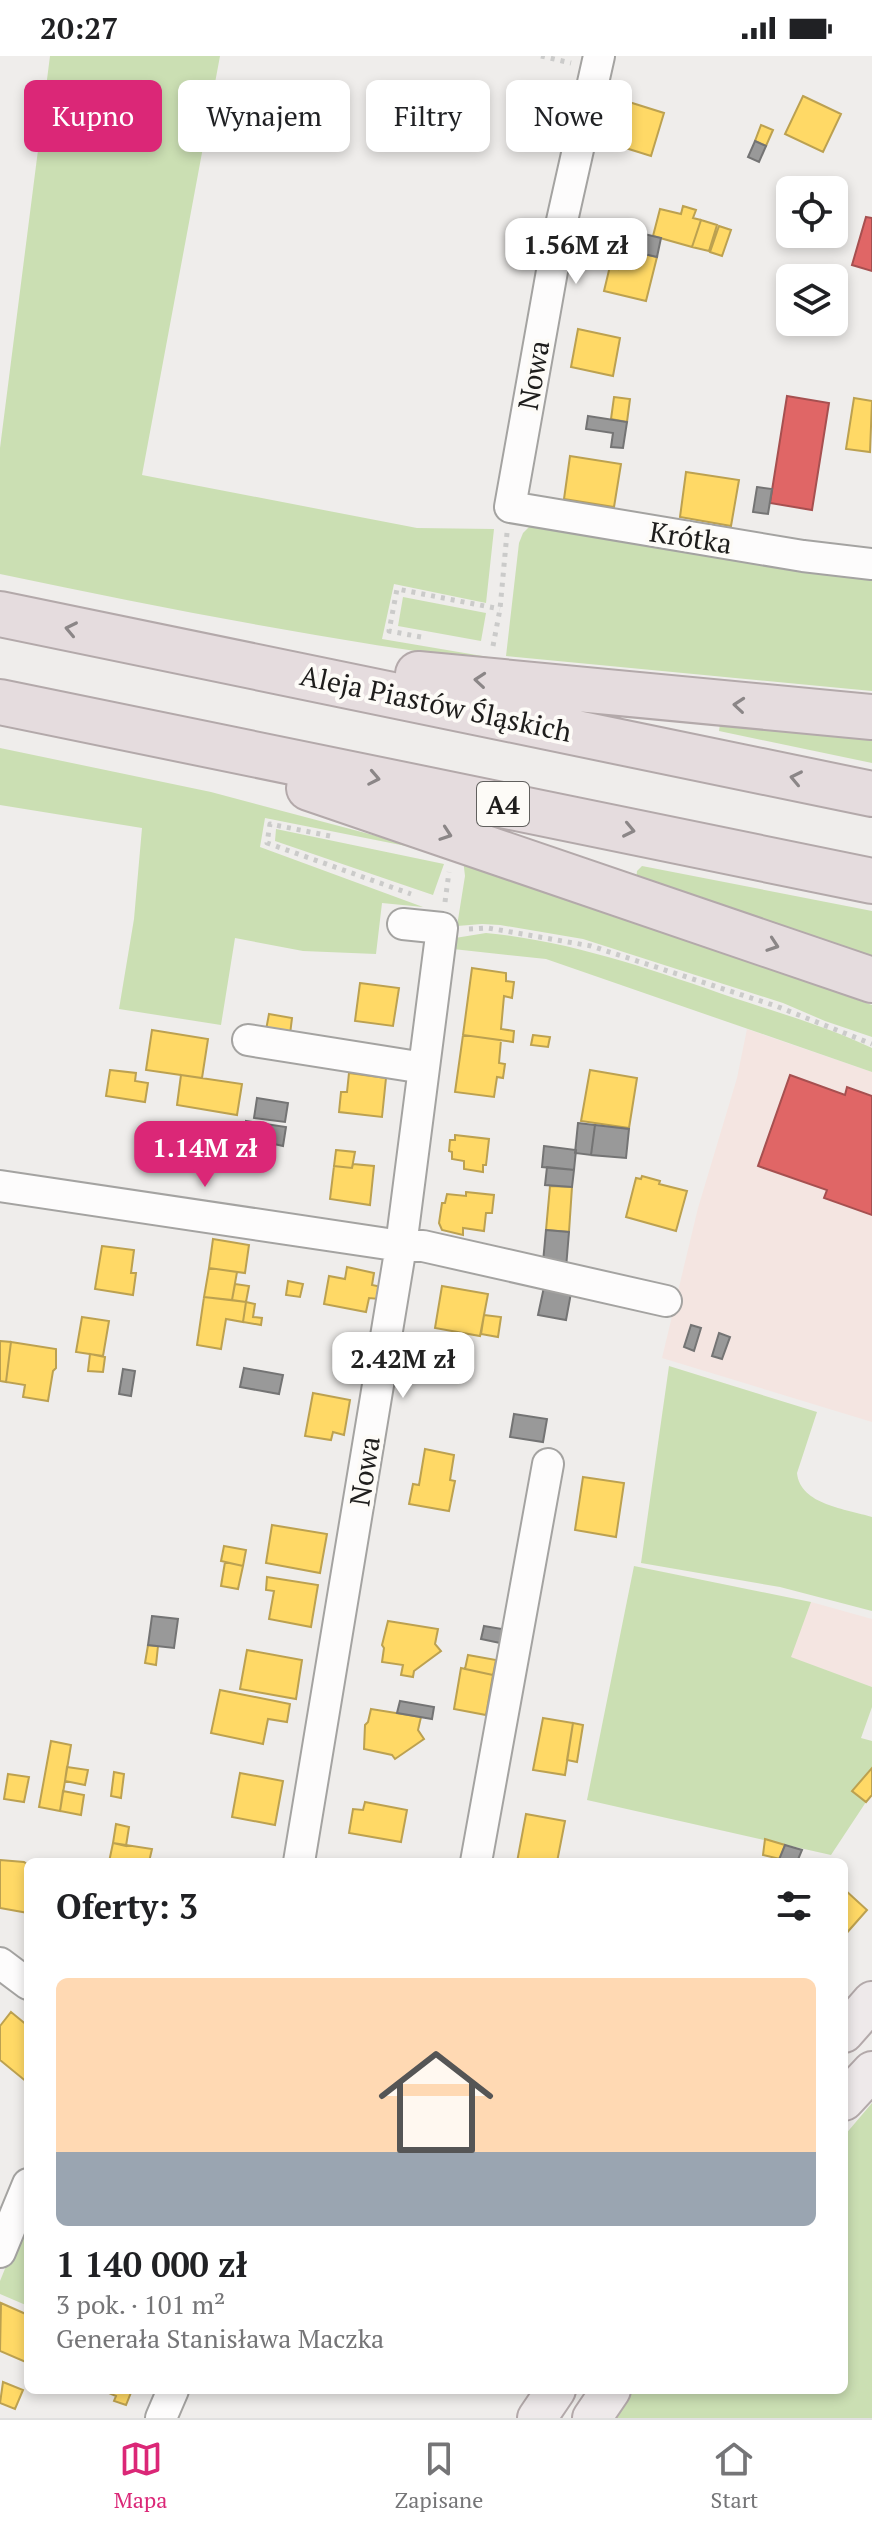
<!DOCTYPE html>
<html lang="pl">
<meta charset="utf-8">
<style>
body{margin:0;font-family:"PT Serif",serif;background:#f2f2f2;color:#202124;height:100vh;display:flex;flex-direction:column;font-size:30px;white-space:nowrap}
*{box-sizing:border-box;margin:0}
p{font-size:26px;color:#757577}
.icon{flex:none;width:44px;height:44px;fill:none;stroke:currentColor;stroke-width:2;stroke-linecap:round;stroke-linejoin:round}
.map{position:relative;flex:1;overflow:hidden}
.drawer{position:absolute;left:24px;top:1802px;width:824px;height:536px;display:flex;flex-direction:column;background:#fff;border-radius:12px;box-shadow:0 4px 12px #0003}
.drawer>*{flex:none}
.top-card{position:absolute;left:24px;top:24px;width:824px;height:72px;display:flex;gap:16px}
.tools{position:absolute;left:776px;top:120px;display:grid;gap:16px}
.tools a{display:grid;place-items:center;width:72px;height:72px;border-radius:12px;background:#fff;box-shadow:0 4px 12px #0003;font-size:40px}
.price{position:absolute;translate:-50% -68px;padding:0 18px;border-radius:16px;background:#fff;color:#222;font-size:26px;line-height:52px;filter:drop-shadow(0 2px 4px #0008)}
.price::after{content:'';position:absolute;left:50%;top:48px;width:24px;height:18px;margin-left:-12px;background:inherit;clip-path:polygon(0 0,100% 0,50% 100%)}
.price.active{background:#db2777;color:#fff}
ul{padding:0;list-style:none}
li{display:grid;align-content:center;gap:16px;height:424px;padding:0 32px}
li span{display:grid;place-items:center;height:248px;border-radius:12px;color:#555}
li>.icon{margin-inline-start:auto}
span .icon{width:144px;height:144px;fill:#fffc;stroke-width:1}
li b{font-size:34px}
h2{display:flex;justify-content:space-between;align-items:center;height:96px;padding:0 32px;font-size:34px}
.pill{padding:0 28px;border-radius:12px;background:#fff;box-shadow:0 4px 12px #0003;font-size:28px;line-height:72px}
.pill.active{background:#db2777;color:#fff}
.status{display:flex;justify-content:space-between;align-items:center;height:56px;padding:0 40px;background:#fff;direction:ltr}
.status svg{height:22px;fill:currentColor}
.dock{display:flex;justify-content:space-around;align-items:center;height:112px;border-top:2px solid #e0e0e0;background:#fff;font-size:22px;color:#757577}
.dock a{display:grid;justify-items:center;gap:4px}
.dock .active{color:#db2777}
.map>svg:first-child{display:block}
.commercial{fill:#f4e5e1}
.green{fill:#cbdfb3}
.homes{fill:#ffd966;stroke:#bca150;stroke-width:2}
.shops{fill:#e06666;stroke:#a65050;stroke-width:2}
.industry{fill:#999;stroke:#747474;stroke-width:2}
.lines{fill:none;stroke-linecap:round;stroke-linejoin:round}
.minor-casing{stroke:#a4a3a1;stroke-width:34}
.major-casing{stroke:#b3a9aa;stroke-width:42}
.highway-casing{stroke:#b3a9aa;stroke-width:48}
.path{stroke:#cbcbca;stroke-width:5;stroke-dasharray:4 6;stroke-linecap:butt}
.minor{stroke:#fdfcfc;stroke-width:30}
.major{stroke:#eee9ea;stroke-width:38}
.highway{stroke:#e5dcde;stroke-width:44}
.oneway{stroke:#8b8687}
.labels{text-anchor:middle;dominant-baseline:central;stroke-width:8;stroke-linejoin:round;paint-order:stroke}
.shield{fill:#fdfbf7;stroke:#61605e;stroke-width:2}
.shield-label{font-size:26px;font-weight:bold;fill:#1e1d1c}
.street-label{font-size:28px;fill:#1e1d1c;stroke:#fdfbf7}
</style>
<div class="status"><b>20:27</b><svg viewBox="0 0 49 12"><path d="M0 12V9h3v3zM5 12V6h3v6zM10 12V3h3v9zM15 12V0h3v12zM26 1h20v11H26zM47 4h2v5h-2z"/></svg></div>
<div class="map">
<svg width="872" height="2362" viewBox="0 0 872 2362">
<rect width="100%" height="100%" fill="#efedeb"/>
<path class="commercial" d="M 747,973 L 872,1016 L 872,1366 L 662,1302 L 698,1152 L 737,1022 Z
M 811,1546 L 872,1563 L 872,1631 L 790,1601 Z"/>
<path class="green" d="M 50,0 L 220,0 L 142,419 L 417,472 L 494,473 L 486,547 L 394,528 L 382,583 L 500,603 L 501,607 C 332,585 166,553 0,518 L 0,392 Z
M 531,469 L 872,519 L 872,635 L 506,600 L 519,487 L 523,477 Z
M 403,541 L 486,557 L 481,585 L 398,570 Z
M 721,661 L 872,673 L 872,707 L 719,675 Z
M 0,692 L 211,736 L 441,797 L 265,762 L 260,791 L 423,851 L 382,847 L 376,898 L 303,895 L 235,882 L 221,969 L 119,953 L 134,863 L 142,772 L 0,749 Z
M 276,773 L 444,808 L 433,839 L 275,785 Z
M 463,803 L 872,949 L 872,981 L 825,965 L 783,947 L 583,883 L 500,869 L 482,868 L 457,870 L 465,820 Z
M 642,810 L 872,855 L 872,907 L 636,824 L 637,815 Z
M 486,877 C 571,885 653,914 734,942 C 780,957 828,971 872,992 L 872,1016 L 546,903 L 453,893 L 455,882 Z
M 669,1310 L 817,1356 L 797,1417 C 800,1449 847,1453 872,1461 L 872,1555 L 780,1531 L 641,1507 Z
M 634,1510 L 811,1546 L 791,1601 L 872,1631 L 872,1651 L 861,1682 L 872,1685 L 872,1715 L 852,1735 L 866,1746 L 831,1799 L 587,1744 Z
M 872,2047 L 872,2362 L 610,2362 L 630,2334 L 844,2334 L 844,2080 Z
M 28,2156 L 28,2250 L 0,2238 L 0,2225 Z"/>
<path class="homes" d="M 803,40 L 841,58 L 823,96 L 785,78 Z
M 629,46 L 664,57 L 651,100 L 616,89 L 624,65 L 627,66 L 631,50 L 628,49 Z
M 761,69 L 773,74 L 766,90 L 755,85 Z
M 683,150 L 696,154 L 693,162 L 701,164 L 692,191 L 653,180 L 660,153 L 681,158 Z
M 701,164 L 717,169 L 709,195 L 692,191 Z
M 719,170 L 731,174 L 722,200 L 710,196 Z
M 622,193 L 657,201 L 646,245 L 604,235 L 610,210 L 618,213 Z
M 578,273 L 620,282 L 613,320 L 571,311 Z
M 614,341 L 630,343 L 627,366 L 611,363 Z
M 854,342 L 872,345 L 870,396 L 846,393 Z
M 570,400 L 621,408 L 614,451 L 564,443 Z
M 686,416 L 739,424 L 731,470 L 680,461 Z
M 472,912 L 506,917 L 506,925 L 514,926 L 512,942 L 504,940 L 501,973 L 514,975 L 513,986 L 463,979 Z
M 360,927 L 399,932 L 393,970 L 355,965 Z
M 269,958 L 292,962 L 290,978 L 266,974 Z
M 152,974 L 208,983 L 202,1022 L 146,1014 Z
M 463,979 L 501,984 L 499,1007 L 505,1008 L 503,1022 L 497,1021 L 494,1041 L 455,1036 Z
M 533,979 L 550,981 L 548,991 L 531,989 Z
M 110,1014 L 136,1017 L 135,1025 L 148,1027 L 145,1046 L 106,1040 Z
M 590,1014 L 637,1022 L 629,1072 L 581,1065 Z
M 349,1017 L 386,1022 L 382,1061 L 339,1056 L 341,1036 L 347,1036 Z
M 181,1019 L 242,1028 L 237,1059 L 177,1049 Z
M 455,1079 L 489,1083 L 486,1109 L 483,1109 L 483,1116 L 464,1113 L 464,1105 L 452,1103 L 452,1096 L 449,1095 L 450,1084 L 455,1084 Z
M 336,1094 L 355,1096 L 352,1112 L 334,1110 Z
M 353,1108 L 374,1110 L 370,1149 L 330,1143 L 334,1110 L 352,1112 Z
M 642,1120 L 660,1125 L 659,1128 L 687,1135 L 676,1175 L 626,1161 L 636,1122 L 641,1123 Z
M 550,1130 L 572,1131 L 569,1176 L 546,1174 Z
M 466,1136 L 494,1139 L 492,1157 L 486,1157 L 484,1175 L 463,1172 L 463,1179 L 442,1174 L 439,1167 L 442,1147 L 445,1147 L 447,1138 L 466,1140 Z
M 213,1183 L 249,1189 L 245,1217 L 209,1212 Z
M 102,1190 L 134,1194 L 131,1217 L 136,1217 L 133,1239 L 95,1233 Z
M 347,1211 L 374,1217 L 372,1229 L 382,1231 L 379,1243 L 369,1242 L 366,1256 L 324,1248 L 329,1220 L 345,1223 Z
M 209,1212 L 237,1216 L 232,1244 L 204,1241 Z
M 288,1225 L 303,1228 L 300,1241 L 286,1239 Z
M 235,1228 L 249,1230 L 246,1246 L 232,1244 Z
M 442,1230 L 488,1238 L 480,1280 L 435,1272 Z
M 204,1241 L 246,1246 L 243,1266 L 226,1263 L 221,1293 L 197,1289 Z
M 246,1246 L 255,1248 L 253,1261 L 262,1262 L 261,1269 L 243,1266 Z
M 484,1259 L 501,1261 L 498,1281 L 481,1278 Z
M 82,1261 L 109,1265 L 103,1300 L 76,1296 Z
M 0,1285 L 11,1286 L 6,1326 L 0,1325 Z
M 11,1286 L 56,1293 L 56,1312 L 53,1315 L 48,1345 L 23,1341 L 25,1329 L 6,1326 Z
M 90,1298 L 105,1301 L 103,1316 L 88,1315 Z
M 313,1337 L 350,1344 L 344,1379 L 333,1376 L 331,1384 L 305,1380 Z
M 425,1393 L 454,1399 L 450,1424 L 455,1425 L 449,1455 L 409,1448 L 413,1428 L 419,1429 Z
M 583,1421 L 624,1427 L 616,1481 L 575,1474 Z
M 272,1469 L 327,1478 L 320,1517 L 266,1507 Z
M 224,1490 L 246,1494 L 243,1510 L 221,1505 Z
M 225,1506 L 243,1510 L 238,1533 L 221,1530 Z
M 267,1521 L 318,1529 L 311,1571 L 269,1563 L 274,1535 L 266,1534 Z
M 388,1565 L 438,1573 L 435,1588 L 441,1595 L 414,1615 L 413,1621 L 401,1619 L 403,1609 L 382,1606 L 384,1592 L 382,1589 Z
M 148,1589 L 158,1590 L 156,1609 L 145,1607 Z
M 247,1594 L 302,1604 L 296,1643 L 240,1633 Z
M 468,1599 L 496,1604 L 493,1619 L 465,1613 Z
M 461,1612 L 493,1619 L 486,1659 L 454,1653 Z
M 220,1634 L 290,1648 L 287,1666 L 268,1663 L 263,1688 L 211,1677 Z
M 371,1653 L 421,1661 L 418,1674 L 424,1683 L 395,1703 L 392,1699 L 364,1693 L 365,1669 L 368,1666 Z
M 543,1662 L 573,1667 L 565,1719 L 533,1714 Z
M 573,1667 L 583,1669 L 577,1706 L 567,1704 Z
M 51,1685 L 71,1689 L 60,1755 L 39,1751 Z
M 67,1711 L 88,1714 L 85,1729 L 65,1725 Z
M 872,1712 L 872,1739 L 866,1746 L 852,1735 Z
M 114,1716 L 124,1718 L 121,1742 L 111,1740 Z
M 240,1717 L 283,1725 L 275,1769 L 232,1761 Z
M 8,1718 L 29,1721 L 24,1746 L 4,1743 Z
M 63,1735 L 84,1739 L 81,1759 L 60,1755 Z
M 365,1746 L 407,1754 L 401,1786 L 349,1777 L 353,1753 L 363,1754 Z
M 526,1758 L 565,1765 L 557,1806 L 517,1806 Z
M 116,1768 L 129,1771 L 126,1790 L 113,1787 Z
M 765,1783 L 785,1789 L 780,1803 L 763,1799 Z
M 113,1787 L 152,1793 L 149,1806 L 109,1806 Z
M 0,1804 L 24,1806 L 28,1809 L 28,1857 L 0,1852 Z
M 844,1833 L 867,1854 L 844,1880 Z
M 11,1956 L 28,1970 L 28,2027 L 0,2004 L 0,1970 Z
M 1,2247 L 28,2259 L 28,2307 L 0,2295 Z
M 3,2326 L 23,2334 L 15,2353 L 0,2347 Z
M 102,2334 L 132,2334 L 126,2349 L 114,2345 L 116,2340 Z"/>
<path class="shops" d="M 866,161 L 872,162 L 872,215 L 852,209 Z
M 787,340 L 829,347 L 812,454 L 770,447 Z
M 790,1019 L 845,1039 L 847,1031 L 872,1040 L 872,1159 L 824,1142 L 827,1134 L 758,1110 Z"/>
<path class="industry" d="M 755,85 L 766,90 L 759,106 L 748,101 Z
M 619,172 L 661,182 L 657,201 L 614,191 Z
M 588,360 L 627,366 L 623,392 L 611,391 L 613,377 L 586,373 Z
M 757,431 L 772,433 L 768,458 L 753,456 Z
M 257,1042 L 288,1047 L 285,1066 L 254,1062 Z
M 246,1065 L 286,1071 L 283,1090 L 265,1086 L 266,1082 L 244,1079 Z
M 578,1067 L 595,1069 L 591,1099 L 575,1097 Z
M 595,1069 L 629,1073 L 626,1102 L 591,1099 Z
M 544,1090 L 576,1094 L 574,1114 L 542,1111 Z
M 547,1111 L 574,1114 L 572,1131 L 545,1129 Z
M 546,1174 L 569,1176 L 566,1212 L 543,1206 Z
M 544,1231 L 571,1237 L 566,1264 L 538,1259 Z
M 691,1269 L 701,1272 L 694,1295 L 684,1291 Z
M 719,1277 L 730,1281 L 722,1303 L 712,1300 Z
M 244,1312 L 283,1319 L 279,1338 L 240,1331 Z
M 123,1313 L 135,1315 L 131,1340 L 119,1338 Z
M 514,1358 L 547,1363 L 543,1386 L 510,1381 Z
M 152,1560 L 178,1563 L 174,1592 L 148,1589 Z
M 484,1570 L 508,1574 L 505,1588 L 481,1583 Z
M 400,1645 L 434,1651 L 432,1663 L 397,1657 Z
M 785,1789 L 802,1794 L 797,1806 L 778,1806 Z"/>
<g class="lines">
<defs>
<path id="minor" d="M 599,0 L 557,187 L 510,451 L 803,500 L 872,508
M 248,984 L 424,1012
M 0,1130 L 401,1190 L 423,1190 L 666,1245
M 299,1806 L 401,1190 L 442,872 L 403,868
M 476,1806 L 548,1408
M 0,1907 L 28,1928
M 0,2196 L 28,2128
M 161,2362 L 173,2334"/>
<path id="major" d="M 844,1977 L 872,1945
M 844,2045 L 872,2015
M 537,2362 L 556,2334
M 592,2362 L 611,2334"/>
<path id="highway" d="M 0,558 L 872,738
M 418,618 L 872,661
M 0,646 L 872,825
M 309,732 L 872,924"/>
</defs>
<use href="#minor" class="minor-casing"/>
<use href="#major" class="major-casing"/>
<use href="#highway" class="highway-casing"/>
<path class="path" d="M 541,0 L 571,7
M 421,581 L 389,575 L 397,533 L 500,553
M 493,590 L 500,553 L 507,477
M 330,780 L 270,768 L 267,787 L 411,838
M 445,846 L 449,816
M 469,873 L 488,872 L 591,890 L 776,950 L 872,988"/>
<use href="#minor" class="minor"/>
<use href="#major" class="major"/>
<use href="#highway" class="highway"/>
</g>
<defs><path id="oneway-chevron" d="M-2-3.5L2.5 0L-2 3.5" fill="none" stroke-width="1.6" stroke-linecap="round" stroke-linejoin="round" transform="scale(2)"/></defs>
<g class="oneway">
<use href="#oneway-chevron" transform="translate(71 573) rotate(-168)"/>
<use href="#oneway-chevron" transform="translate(480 624) rotate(-175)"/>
<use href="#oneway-chevron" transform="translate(739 649) rotate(-175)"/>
<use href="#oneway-chevron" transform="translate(374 722) rotate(11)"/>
<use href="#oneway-chevron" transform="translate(796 722) rotate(-168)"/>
<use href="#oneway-chevron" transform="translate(629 774) rotate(12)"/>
<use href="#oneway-chevron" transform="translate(446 778) rotate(19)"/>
<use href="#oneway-chevron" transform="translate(773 889) rotate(19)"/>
</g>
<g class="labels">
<rect class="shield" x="477" y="726" width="52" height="44" rx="6"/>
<g class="shield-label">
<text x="503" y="748">A4</text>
</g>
<g class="street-label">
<text transform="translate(533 319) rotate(-80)">Nowa</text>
<text transform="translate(691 481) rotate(9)">Krótka</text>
<text transform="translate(436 647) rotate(12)">Aleja Piastów Śląskich</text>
<text transform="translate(364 1415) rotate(-81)">Nowa</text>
</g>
</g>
</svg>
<div class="tools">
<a><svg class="icon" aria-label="locate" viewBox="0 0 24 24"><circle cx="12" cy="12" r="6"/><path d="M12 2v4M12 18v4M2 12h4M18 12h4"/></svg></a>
<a><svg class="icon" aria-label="layers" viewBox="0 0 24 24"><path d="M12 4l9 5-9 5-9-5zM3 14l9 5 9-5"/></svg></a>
</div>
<b class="price" style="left:576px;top:230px">1.56M zł</b>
<b class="price active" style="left:205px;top:1133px">1.14M zł</b>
<b class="price" style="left:403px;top:1344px">2.42M zł</b>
<div class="top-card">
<a class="pill active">Kupno</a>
<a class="pill">Wynajem</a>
<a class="pill">Filtry</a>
<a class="pill">Nowe</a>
</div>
<section class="drawer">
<h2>Oferty: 3<svg class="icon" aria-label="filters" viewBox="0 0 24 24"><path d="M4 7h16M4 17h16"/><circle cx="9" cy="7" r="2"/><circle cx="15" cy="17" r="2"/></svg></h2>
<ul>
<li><span style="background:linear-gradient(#ffd9b3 70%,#9aa5b1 0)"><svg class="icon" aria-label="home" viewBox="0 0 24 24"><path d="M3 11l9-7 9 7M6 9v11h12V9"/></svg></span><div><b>1 140 000 zł</b><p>3 pok. · 101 m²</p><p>Generała Stanisława Maczka</p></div></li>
</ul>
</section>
</div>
<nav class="dock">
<a class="active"><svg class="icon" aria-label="map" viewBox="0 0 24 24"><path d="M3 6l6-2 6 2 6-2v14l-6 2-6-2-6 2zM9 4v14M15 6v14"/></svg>Mapa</a>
<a><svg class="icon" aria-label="saved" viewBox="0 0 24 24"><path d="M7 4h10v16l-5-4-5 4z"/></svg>Zapisane</a>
<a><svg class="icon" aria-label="home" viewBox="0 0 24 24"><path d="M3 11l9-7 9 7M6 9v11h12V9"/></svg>Start</a>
</nav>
